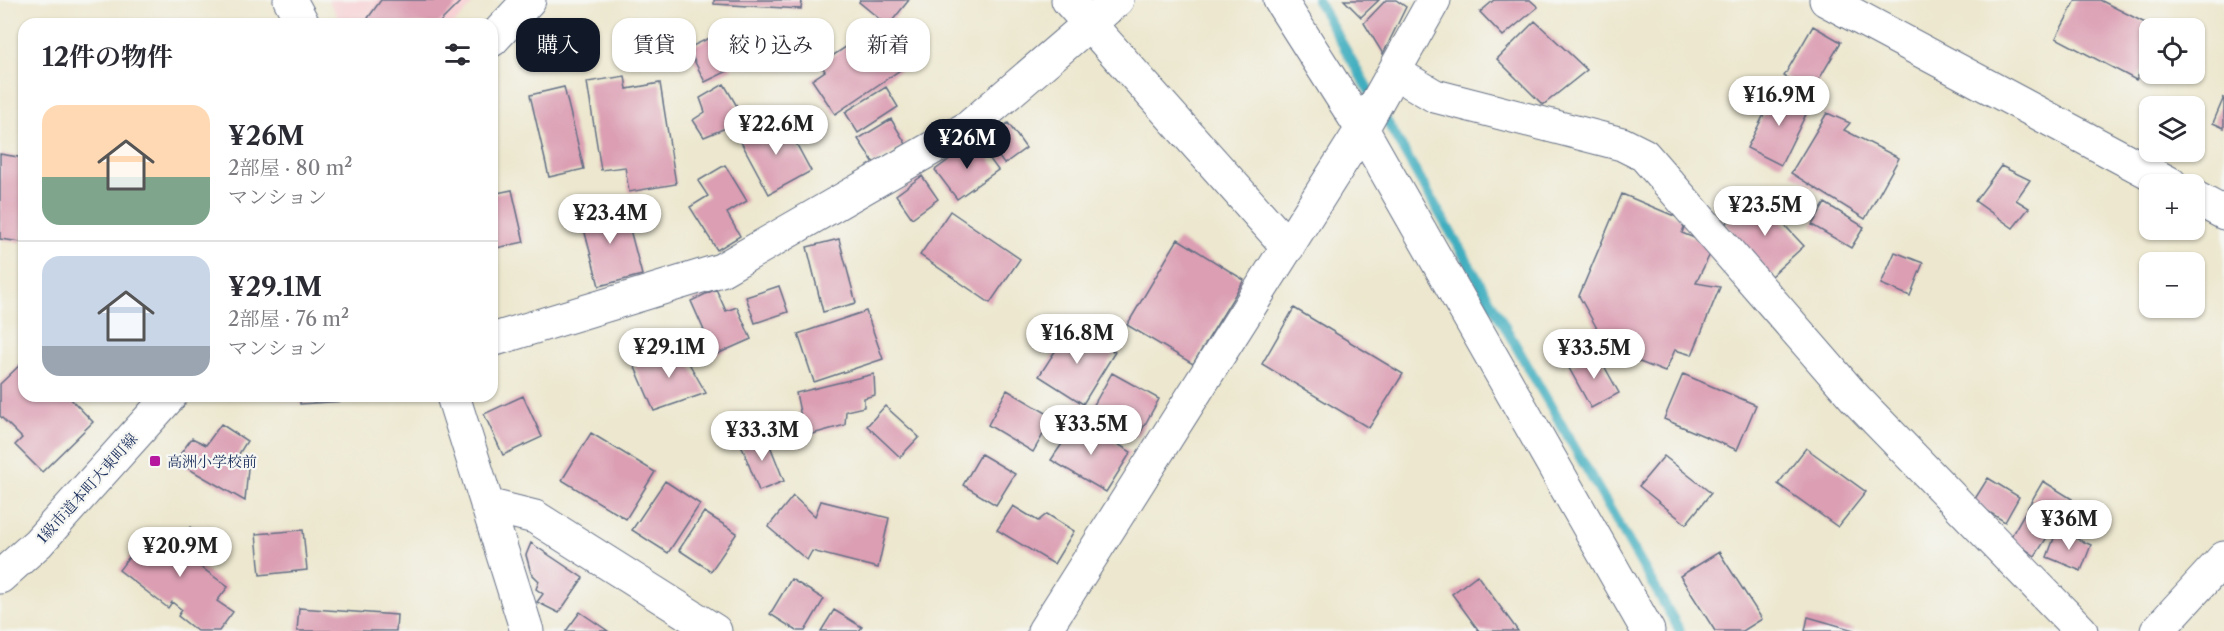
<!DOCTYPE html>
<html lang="ja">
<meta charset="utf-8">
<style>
body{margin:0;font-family:"Libre Caslon Text","Noto Serif JP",serif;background:#f2f2f3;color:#2b2b33;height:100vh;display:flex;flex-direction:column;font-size:22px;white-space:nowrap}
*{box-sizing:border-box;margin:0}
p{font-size:20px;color:#7c7c81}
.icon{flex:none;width:33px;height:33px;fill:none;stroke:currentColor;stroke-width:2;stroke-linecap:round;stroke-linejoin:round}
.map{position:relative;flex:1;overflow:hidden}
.details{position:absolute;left:18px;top:18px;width:480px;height:384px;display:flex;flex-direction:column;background:#fff;border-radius:18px;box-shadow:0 2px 4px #0004}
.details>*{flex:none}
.top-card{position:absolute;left:516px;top:18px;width:570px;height:54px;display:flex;gap:12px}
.controls{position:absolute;left:2139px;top:18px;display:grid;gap:12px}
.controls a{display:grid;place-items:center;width:66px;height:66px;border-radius:12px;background:#fff;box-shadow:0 2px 4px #0004;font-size:30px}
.price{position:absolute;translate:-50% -51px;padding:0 14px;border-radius:21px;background:#fff;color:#222;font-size:20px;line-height:39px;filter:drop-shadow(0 2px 3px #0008)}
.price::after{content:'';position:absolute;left:50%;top:36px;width:18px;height:14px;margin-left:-9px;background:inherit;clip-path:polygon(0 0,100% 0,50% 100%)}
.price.on{background:#111827;color:#fff}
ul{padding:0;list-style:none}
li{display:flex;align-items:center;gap:18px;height:150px;padding:0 24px}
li+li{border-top:2px solid #e1e1e2}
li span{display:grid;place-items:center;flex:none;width:168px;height:120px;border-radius:18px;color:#555}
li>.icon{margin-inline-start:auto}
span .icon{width:72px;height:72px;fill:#fffc;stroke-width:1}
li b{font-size:26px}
h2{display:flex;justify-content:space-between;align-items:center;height:72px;padding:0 24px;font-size:26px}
.chip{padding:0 21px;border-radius:18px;background:#fff;box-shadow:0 2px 4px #0004;font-size:21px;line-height:54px}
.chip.on{background:#111827;color:#fff}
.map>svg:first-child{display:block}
.built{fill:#f7cfd3}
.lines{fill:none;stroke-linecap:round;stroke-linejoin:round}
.stream{stroke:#41aebf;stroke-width:10}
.building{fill:#db9eb2}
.minor-casing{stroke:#646f85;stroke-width:35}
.tertiary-casing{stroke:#646f85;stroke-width:35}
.minor{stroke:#fff;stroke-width:33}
.tertiary{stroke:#fff;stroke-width:33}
.poi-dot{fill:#b5179e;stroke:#f6f6f2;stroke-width:2}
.labels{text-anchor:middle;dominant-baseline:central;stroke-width:4.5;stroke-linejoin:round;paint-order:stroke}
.poi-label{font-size:15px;fill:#1b2f5e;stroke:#f6f6f2;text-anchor:start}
.street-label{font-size:15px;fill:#1b2f5e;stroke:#f6f6f2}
</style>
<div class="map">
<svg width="2224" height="631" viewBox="0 0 2224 631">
<rect width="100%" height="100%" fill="#f6f6f2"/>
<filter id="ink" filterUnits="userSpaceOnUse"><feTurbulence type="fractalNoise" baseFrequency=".0167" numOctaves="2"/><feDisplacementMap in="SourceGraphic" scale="12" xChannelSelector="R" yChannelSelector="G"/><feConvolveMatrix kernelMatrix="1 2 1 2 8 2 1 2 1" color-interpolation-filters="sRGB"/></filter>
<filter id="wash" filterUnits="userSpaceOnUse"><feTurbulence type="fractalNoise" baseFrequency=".008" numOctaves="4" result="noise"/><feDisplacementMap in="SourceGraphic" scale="24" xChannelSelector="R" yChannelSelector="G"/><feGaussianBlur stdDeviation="1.35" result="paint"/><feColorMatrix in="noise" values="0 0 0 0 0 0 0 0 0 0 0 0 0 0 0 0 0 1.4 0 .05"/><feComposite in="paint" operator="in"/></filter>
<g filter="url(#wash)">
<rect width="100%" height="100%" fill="#ece7ce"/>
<path class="built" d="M 328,0 L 477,0 L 454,24 L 342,24 Z"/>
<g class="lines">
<path class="stream" d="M 1317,0 L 1680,631"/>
</g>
<g id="blocks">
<path class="building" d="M 381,0 L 462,0 L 438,24 L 374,24 L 368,18 Z
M 714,0 L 802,0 L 801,9 L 714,4 Z
M 860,0 L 909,0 L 888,26 L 859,2 Z
M 1344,0 L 1379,0 L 1361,17 Z
M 1386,0 L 1396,0 L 1406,7 L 1383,54 L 1364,23 Z
M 1494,0 L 1530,0 L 1538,7 L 1503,36 L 1480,12 Z
M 2076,0 L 2100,0 L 2155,28 L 2150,28 L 2150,54 L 2136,80 L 2056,38 Z
M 1535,21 L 1587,70 L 1543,105 L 1497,59 Z
M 1813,26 L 1841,42 L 1811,93 L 1784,76 Z
M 876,27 L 903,68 L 835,114 L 812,80 L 825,71 L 820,64 Z
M 716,35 L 732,69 L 705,82 L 688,48 Z
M 625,76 L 627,89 L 660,83 L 676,184 L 629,192 L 625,167 L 601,170 L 587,82 Z
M 724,84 L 745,120 L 704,137 L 693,120 L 705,112 L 700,98 Z
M 564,87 L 584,169 L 549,177 L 530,95 Z
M 886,87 L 898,107 L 858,133 L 845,112 Z
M 1777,89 L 1810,106 L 1781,165 L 1747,148 Z
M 2224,97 L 2224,128 L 2213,123 Z
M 1827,113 L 1850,123 L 1844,130 L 1899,158 L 1865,219 L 1791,173 Z
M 782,117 L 811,171 L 769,194 L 740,140 Z
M 891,119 L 906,144 L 874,163 L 858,139 Z
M 1008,123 L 1026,148 L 1004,164 L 986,139 Z
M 976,140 L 998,170 L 957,199 L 935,170 Z
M 0,154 L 24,158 L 24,223 L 21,242 L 0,239 Z
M 725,165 L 747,201 L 727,213 L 740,236 L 717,250 L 690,207 L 708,196 L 698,181 Z
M 2001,166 L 2030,180 L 2016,200 L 2029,208 L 2013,228 L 1975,201 Z
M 922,176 L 938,199 L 912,218 L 896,195 Z
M 512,190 L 524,242 L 492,249 L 492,194 Z
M 1622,194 L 1686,221 L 1682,233 L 1714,246 L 1696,283 L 1720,287 L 1692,355 L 1675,350 L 1665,372 L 1609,350 L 1579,296 Z
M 1760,199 L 1804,246 L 1771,276 L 1725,224 Z
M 607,202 L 612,222 L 627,218 L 642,275 L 599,286 L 579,210 Z
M 1825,203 L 1864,227 L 1851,248 L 1812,225 Z
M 950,211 L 1020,259 L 990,303 L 920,255 Z
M 839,239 L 856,303 L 823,312 L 807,247 Z
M 1178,239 L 1244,280 L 1193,364 L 1127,325 Z
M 1895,252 L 1923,263 L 1910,296 L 1881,284 Z
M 779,286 L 788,312 L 755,323 L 746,297 Z
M 716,289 L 726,311 L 737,307 L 751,339 L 715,355 L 691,301 Z
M 1294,308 L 1403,374 L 1369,428 L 1262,364 Z
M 866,311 L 883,359 L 814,382 L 798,334 Z
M 1070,328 L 1115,352 L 1083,404 L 1039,376 Z
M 679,346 L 706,393 L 654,411 L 634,365 Z
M 1597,353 L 1619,393 L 1591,408 L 1569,368 Z
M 24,361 L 24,396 L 68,396 L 93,422 L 42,472 L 15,445 L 22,438 L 0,416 L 0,384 Z
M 1112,373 L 1159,399 L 1138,437 L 1091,410 Z
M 874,374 L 875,395 L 864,398 L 864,407 L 846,411 L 845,425 L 805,436 L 796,393 Z
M 1683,374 L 1756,405 L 1737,450 L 1664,419 Z
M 1007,390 L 1053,417 L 1033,452 L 988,425 Z
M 300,396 L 345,396 L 345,401 L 300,404 Z
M 523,396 L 542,437 L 503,455 L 484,414 Z
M 885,406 L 919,437 L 900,457 L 867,426 Z
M 1078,420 L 1131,452 L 1106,492 L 1051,460 Z
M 221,424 L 247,441 L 234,462 L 248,468 L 245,501 L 175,461 L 192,438 L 206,445 Z
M 591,433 L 655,472 L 626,519 L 562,480 Z
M 765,433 L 784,481 L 759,491 L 740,442 Z
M 1806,448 L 1866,492 L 1838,527 L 1778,484 Z
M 981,454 L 1015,474 L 996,505 L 963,485 Z
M 1664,456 L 1711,493 L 1686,524 L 1639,486 Z
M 1988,478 L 2019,497 L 2005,522 L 1973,502 Z
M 665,481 L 700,504 L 668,553 L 632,530 Z
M 2043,481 L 2072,499 L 2035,556 L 2010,538 Z
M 793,496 L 815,516 L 821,501 L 889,518 L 878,568 L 812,551 L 807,560 L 768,527 Z
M 1013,506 L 1038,521 L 1047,514 L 1074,531 L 1054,564 L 997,530 Z
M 704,512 L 737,533 L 711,571 L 679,550 Z
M 190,527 L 216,547 L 201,567 L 228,587 L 217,601 L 233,612 L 219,631 L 197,631 L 178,616 L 182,610 L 172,602 L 168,608 L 119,570 L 148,533 L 156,539 L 160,534 L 176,546 Z
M 303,530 L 307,570 L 260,575 L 256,534 Z
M 2057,530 L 2091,545 L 2081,571 L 2047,557 Z
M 531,543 L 583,578 L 559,613 L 537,602 L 543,594 L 536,589 L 539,581 L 531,573 L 526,555 Z
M 1719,552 L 1762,619 L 1743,631 L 1715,631 L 1680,576 Z
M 1477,575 L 1518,631 L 1479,631 L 1452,594 Z
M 791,579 L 824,599 L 805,631 L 797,631 L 770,614 Z
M 299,608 L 397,615 L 396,631 L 297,631 Z
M 834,610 L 862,627 L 859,631 L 821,631 Z
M 580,612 L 608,631 L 566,631 Z
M 1808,617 L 1854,630 L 1854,631 L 1805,631 Z"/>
</g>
</g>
<g filter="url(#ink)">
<use href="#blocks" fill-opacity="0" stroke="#646f85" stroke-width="1.5"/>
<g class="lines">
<defs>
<path id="minor" d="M 1068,0 L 1288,247
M 1280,0 L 1362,129 L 1648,631
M 1826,0 L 2171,184
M 1394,72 L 1435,96 L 1622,144 L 1644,155 L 1855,398 L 2081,631
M 2194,197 L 2224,213
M 492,340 L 721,270 L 969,127 L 1117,0
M 453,396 L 527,631
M 487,505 L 535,517 L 715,631
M 1044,631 L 1362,129 L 1434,0
M 2157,631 L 2224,558"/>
<path id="tertiary" d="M 290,0 L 303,24
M 492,40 L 529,0
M 0,577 L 38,543 L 170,396"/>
</defs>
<use href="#minor" class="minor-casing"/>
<use href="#tertiary" class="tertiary-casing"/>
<use href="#minor" class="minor"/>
<use href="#tertiary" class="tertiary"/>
</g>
</g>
<rect class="poi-dot" x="149" y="455" width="12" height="12" rx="3"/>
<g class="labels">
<g class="poi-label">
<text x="167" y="461">高洲小学校前</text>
</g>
<g class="street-label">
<text transform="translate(87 488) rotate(-48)">1級市道本町大東町線</text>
</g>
</g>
</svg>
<div class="controls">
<a><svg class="icon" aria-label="locate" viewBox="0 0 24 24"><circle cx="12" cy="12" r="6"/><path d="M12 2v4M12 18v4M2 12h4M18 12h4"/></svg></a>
<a><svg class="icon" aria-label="layers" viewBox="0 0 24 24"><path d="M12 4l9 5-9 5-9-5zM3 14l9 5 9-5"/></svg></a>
<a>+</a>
<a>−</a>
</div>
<b class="price" style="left:1779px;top:127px">¥16.9M</b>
<b class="price" style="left:776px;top:156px">¥22.6M</b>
<b class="price on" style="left:967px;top:170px">¥26M</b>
<b class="price" style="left:1765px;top:237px">¥23.5M</b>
<b class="price" style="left:610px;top:245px">¥23.4M</b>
<b class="price" style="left:1077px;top:365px">¥16.8M</b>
<b class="price" style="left:669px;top:379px">¥29.1M</b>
<b class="price" style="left:1594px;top:380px">¥33.5M</b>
<b class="price" style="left:1091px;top:456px">¥33.5M</b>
<b class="price" style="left:762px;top:462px">¥33.3M</b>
<b class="price" style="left:2069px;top:551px">¥36M</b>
<b class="price" style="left:180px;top:578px">¥20.9M</b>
<div class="top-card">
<a class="chip on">購入</a>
<a class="chip">賃貸</a>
<a class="chip">絞り込み</a>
<a class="chip">新着</a>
</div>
<section class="details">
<h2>12件の物件<svg class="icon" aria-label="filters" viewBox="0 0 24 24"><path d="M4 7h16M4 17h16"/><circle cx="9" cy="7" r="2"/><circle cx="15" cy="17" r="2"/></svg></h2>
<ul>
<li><span style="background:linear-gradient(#ffd9b3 60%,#7fa58c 0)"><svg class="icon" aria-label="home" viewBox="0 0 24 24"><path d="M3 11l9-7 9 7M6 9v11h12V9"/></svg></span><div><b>¥26M</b><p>2部屋 · 80 m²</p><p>マンション</p></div></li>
<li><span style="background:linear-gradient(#c9d6e8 75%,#9aa5b1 0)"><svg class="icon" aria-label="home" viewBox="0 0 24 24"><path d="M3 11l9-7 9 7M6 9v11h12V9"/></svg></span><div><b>¥29.1M</b><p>2部屋 · 76 m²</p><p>マンション</p></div></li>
</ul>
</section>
</div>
